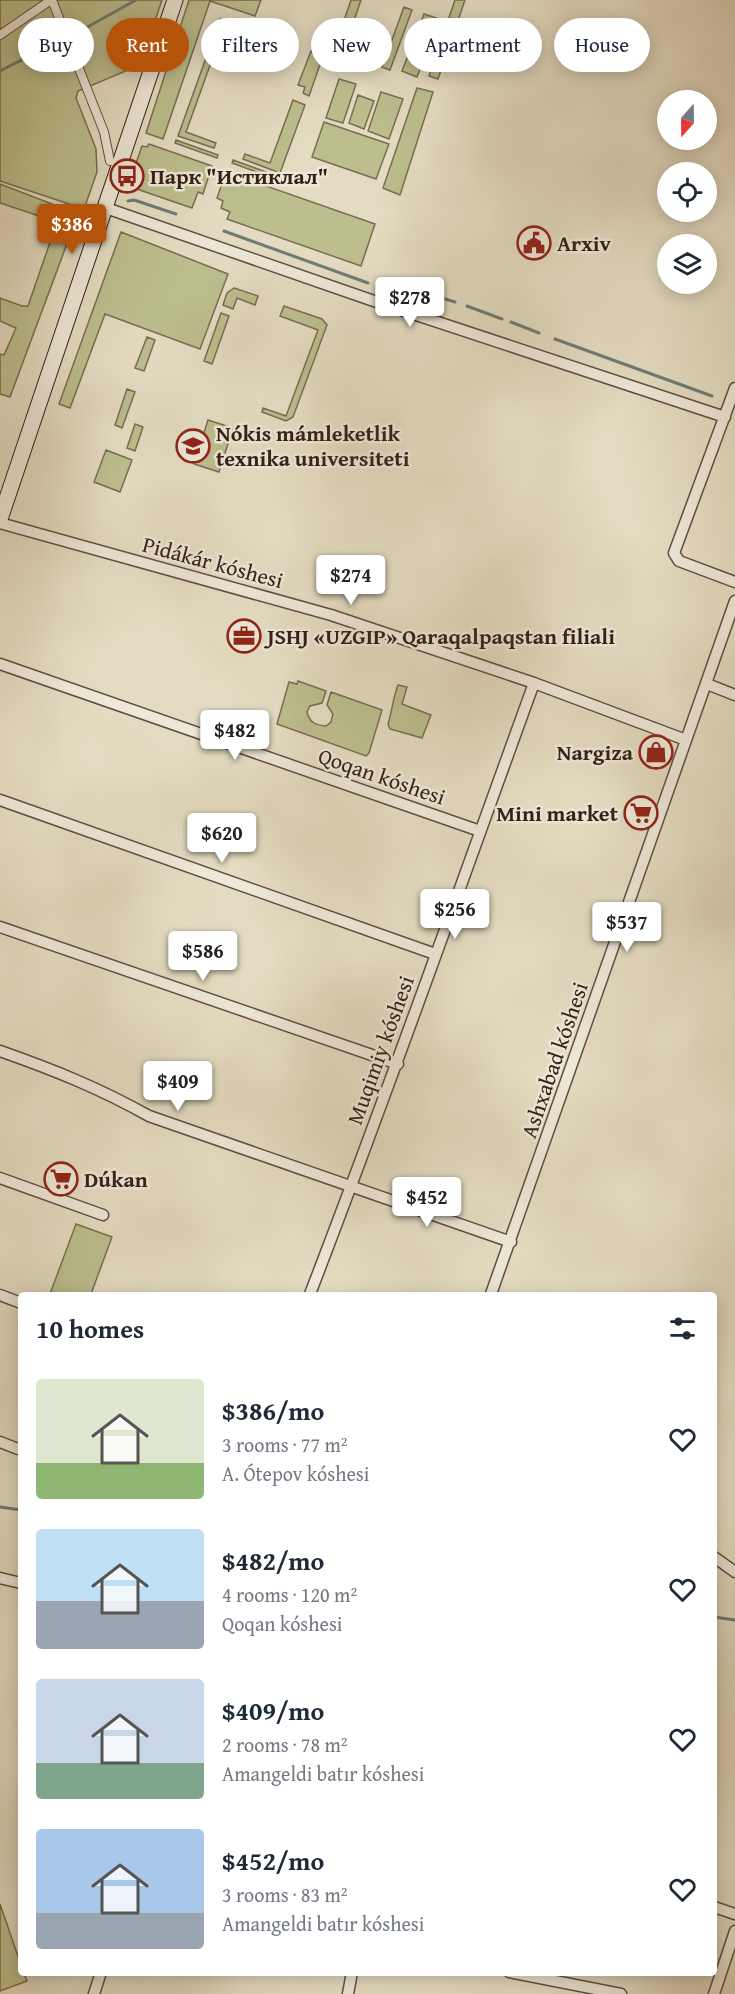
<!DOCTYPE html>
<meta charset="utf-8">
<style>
body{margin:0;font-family:"Gentium Book Plus",serif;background:#f2f2f3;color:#1f2937;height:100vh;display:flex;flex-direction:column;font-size:22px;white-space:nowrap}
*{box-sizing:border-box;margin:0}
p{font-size:20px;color:#747a83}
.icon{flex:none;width:33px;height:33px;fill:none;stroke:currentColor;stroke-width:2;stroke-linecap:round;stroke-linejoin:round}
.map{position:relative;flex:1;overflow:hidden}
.panel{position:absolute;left:18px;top:1292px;width:699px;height:684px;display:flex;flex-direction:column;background:#fff;border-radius:6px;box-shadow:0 3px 15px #0003}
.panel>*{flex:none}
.hud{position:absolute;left:18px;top:18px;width:699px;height:54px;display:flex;gap:12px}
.needle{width:39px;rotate:200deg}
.controls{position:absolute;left:657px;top:90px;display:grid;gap:12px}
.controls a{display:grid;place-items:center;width:60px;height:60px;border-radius:50%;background:#fff;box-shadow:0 3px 15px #0003;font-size:30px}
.price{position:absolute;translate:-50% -51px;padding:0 14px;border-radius:6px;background:#fff;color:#222;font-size:20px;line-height:39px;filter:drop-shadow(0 2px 3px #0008)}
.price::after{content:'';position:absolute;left:50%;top:36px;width:18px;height:14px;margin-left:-9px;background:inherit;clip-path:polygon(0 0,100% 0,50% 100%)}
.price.selected{background:#b45309;color:#fff}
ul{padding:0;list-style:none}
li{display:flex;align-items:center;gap:18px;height:150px;padding:0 18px}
li span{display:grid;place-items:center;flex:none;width:168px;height:120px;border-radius:6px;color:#555}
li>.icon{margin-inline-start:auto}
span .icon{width:72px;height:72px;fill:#fffc;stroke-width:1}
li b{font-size:26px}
h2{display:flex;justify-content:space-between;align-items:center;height:72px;padding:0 18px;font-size:26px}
.chip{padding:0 21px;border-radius:27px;background:#fff;box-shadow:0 3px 15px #0003;font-size:21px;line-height:54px}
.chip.selected{background:#b45309;color:#fff}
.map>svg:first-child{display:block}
.green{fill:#bcbe8e;stroke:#786e52;stroke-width:1.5}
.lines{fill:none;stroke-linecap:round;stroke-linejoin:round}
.stream{stroke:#6e7d75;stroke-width:3}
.pedestrian-casing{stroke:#604e41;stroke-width:10}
.minor-casing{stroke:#604e41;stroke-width:13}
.secondary-casing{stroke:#341f16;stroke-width:17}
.pedestrian{stroke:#ede8d7;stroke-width:8}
.minor{stroke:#ede8d7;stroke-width:10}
.secondary{stroke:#ede8d7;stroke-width:15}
.labels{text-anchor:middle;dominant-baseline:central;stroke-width:5;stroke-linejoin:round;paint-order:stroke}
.poi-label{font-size:22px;font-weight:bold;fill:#341f16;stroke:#ede8d7;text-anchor:start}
.street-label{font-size:22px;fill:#341f16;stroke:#ede8d7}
</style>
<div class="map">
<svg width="735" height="1994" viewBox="0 0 735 1994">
<rect width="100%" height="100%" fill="#e4dcc2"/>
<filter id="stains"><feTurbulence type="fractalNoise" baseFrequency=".00333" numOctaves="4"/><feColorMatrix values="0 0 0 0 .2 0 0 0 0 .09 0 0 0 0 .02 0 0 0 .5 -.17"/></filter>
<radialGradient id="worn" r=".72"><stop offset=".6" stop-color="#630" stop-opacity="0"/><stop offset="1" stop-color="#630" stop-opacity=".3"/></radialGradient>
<path class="green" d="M 0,0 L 162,0 L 140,65 L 78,91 L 76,98 L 96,149 L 97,172 L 84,209 L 0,181 Z
M 189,0 L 261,0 L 255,16 L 210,1 L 163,139 L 146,133 Z
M 351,0 L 361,0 L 344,50 L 335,47 Z
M 455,0 L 465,0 L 438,79 L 429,76 Z
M 404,7 L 412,10 L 390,70 L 382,67 Z
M 424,14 L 439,19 L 417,77 L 402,71 Z
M 220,19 L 226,21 L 186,132 L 216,143 L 214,148 L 178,136 Z
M 311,51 L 323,56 L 309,96 L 303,93 L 305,87 L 298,85 Z
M 339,79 L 356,84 L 343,123 L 326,118 Z
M 417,88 L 433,92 L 400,195 L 383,188 Z
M 381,92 L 403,99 L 389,139 L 368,131 Z
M 358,95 L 374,101 L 364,129 L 349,123 Z
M 293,100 L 305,105 L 280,173 L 243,159 L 245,154 L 270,163 Z
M 324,122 L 389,144 L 376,179 L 312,157 Z
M 176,140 L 218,155 L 217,158 L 175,143 Z
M 149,144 L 212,166 L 203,194 L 198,192 L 192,208 L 128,186 L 142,146 L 147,147 Z
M 233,160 L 277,176 L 276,179 L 232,163 Z
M 226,172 L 375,224 L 361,266 L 227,219 L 230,212 L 221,208 L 223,201 L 217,198 Z
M 0,184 L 78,214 L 10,397 L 0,394 L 0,354 L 4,355 L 16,328 L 0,321 L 0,298 L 22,306 L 28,306 L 57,222 L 0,203 Z
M 121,232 L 228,274 L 200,349 L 105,314 L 70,408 L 59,404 Z
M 234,288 L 258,296 L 255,305 L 237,298 L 233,309 L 223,305 L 227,293 Z
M 284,306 L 322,319 L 327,325 L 293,417 L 286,421 L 262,412 L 263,408 L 286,416 L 318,330 L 280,316 Z
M 221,313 L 229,316 L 212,364 L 204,361 Z
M 147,337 L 155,340 L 144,371 L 135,368 Z
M 127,389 L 135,392 L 122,428 L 115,425 Z
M 208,420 L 233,428 L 219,472 L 194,464 Z
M 135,424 L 143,427 L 135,451 L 127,448 Z
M 106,450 L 132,460 L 120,492 L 94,482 Z
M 298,681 L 326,691 L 322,703 L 310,706 L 307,712 C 310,723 315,725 326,726 L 331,722 L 333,714 L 327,705 L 331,692 L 382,710 L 369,753 L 366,756 L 277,724 L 289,682 L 297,684 Z
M 398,685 L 407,687 L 402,704 L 431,715 L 422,738 L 390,729 L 388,724 C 392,711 393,698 398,685 Z
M 76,1224 L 112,1237 L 91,1294 L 50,1294 Z
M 0,1904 L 21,1965 L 21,1972 L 24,1973 L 27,1981 L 0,1991 Z"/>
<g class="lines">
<path class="stream" d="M 84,29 L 136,0
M 0,71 L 41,50
M 128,201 L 134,200 L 176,214
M 224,231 L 368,283
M 381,284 L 416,291
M 426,293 L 455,302
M 467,306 L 502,319
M 511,322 L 539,333
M 555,339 L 712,396
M 0,1507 L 21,1510
M 714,1617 L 735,1620"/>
<defs>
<path id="pedestrian" d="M 52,0 L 104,132 L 110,161
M 0,35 L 51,0"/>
<path id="minor" d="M 106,208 L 371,300 L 725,417
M 735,388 L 674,553 L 679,561 L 735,582
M 0,523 L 331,615 L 534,683 L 686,740
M 0,664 L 480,831
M 707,684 L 735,695
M 0,800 L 435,954
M 0,927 L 398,1064
M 0,1051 C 54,1070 99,1088 149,1116 L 511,1242
M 0,1178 L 103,1215
M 310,1294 C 388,1092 460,887 534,683
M 491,1294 L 735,601
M 0,1295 L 21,1303
M 0,1442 L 18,1449
M 714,1557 L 735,1572
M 0,1578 L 21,1583
M 714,1907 L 735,1914
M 509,1972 L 621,1994
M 94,1994 L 101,1972
M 348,1994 L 352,1972
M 714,1994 L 735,1931"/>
<path id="secondary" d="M 0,519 L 175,0"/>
</defs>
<use href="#pedestrian" class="pedestrian-casing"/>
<use href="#minor" class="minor-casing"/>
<use href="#secondary" class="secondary-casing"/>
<use href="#pedestrian" class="pedestrian"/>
<use href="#minor" class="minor"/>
<use href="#secondary" class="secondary"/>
</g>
<defs>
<symbol id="bus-ring" viewBox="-11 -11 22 22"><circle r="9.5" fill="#ede8d7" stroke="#8f2418" stroke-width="1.5"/><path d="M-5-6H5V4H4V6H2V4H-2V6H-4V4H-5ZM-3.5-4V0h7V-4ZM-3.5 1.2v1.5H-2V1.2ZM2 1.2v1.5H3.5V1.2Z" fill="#8f2418"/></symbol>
<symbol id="civic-ring" viewBox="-11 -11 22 22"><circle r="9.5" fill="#ede8d7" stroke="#8f2418" stroke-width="1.5"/><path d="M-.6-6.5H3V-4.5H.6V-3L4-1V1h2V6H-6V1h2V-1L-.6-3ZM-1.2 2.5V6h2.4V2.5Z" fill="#8f2418"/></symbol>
<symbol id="university-ring" viewBox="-11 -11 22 22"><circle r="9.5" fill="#ede8d7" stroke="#8f2418" stroke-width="1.5"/><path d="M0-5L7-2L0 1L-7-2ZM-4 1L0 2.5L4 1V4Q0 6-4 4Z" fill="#8f2418"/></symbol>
<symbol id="office-ring" viewBox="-11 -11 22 22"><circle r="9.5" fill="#ede8d7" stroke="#8f2418" stroke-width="1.5"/><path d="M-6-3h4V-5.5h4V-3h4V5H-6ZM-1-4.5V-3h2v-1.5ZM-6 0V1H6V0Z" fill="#8f2418"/></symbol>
<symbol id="shop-ring" viewBox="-11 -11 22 22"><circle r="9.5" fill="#ede8d7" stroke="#8f2418" stroke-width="1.5"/><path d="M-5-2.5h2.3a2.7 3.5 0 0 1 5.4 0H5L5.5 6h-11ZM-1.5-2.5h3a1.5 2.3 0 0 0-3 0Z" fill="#8f2418"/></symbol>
<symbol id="supermarket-ring" viewBox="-11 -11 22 22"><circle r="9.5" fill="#ede8d7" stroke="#8f2418" stroke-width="1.5"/><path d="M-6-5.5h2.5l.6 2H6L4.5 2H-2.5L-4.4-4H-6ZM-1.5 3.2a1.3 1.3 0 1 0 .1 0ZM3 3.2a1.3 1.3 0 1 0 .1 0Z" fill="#8f2418"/></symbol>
</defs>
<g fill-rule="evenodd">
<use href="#bus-ring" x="108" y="157" width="38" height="38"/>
<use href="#civic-ring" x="515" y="224" width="38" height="38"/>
<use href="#university-ring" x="174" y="427" width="38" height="38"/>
<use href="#office-ring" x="225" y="617" width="38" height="38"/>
<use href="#shop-ring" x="637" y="733" width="38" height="38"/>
<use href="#supermarket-ring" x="622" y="794" width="38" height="38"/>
<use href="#supermarket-ring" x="42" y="1160" width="38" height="38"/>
</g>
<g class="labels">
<g class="poi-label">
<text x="150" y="176">Парк "Истиклал"</text>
<text x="557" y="243">Arxiv</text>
<text x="216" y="433">Nókis mámleketlik<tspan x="216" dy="25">texnika universiteti</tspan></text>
<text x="267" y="636">JSHJ «UZGIP» Qaraqalpaqstan filiali</text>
<text x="633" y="752" text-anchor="end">Nargiza</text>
<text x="618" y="813" text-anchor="end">Mini market</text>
<text x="84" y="1179">Dúkan</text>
</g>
<g class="street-label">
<text transform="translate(213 562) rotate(15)">Pidákár kóshesi</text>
<text transform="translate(382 776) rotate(19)">Qoqan kóshesi</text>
<text transform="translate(380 1050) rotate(-70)">Muqimiy kóshesi</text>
<text transform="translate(554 1060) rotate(-71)">Ashxabad kóshesi</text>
</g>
</g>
<rect width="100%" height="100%" filter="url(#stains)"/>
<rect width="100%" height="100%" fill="url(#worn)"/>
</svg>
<div class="controls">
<a><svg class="needle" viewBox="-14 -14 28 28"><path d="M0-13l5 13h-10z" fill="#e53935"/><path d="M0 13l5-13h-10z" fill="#747a83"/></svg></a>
<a><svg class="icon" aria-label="locate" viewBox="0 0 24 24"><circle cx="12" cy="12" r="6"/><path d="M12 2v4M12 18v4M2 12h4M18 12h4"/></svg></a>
<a><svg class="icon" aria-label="layers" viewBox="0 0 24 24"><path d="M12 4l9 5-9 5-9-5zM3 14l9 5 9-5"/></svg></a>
</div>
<b class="price selected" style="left:72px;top:255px">$386</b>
<b class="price" style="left:410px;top:328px">$278</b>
<b class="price" style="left:351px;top:606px">$274</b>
<b class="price" style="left:235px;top:761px">$482</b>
<b class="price" style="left:222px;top:864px">$620</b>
<b class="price" style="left:455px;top:940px">$256</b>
<b class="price" style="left:627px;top:953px">$537</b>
<b class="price" style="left:203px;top:982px">$586</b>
<b class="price" style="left:178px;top:1112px">$409</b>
<b class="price" style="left:427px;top:1228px">$452</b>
<div class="hud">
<a class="chip">Buy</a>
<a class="chip selected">Rent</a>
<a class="chip">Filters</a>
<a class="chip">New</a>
<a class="chip">Apartment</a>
<a class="chip">House</a>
</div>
<section class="panel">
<h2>10 homes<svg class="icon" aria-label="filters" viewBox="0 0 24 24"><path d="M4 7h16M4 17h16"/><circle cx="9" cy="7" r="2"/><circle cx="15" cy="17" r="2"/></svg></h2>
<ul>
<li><span style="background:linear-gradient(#dfe7d0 70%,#8fb573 0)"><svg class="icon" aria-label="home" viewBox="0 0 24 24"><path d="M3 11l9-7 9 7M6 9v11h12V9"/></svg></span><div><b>$386/mo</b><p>3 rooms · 77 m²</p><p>A. Ótepov kóshesi</p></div><svg class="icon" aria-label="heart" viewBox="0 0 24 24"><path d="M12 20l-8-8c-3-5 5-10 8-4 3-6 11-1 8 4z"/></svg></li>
<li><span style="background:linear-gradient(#bfe0f5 60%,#9aa5b1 0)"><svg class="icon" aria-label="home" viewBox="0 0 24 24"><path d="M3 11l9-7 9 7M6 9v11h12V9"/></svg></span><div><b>$482/mo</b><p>4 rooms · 120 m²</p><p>Qoqan kóshesi</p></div><svg class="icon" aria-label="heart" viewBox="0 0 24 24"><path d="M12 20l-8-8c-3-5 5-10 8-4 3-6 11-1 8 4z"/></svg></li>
<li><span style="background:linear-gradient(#c9d6e8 70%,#7fa58c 0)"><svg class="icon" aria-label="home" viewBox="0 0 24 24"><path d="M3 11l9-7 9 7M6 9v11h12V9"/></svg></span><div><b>$409/mo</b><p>2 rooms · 78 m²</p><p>Amangeldi batır kóshesi</p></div><svg class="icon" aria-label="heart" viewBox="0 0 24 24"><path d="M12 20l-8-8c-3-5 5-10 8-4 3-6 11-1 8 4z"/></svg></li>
<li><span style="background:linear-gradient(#a9c7e8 70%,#9aa5b1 0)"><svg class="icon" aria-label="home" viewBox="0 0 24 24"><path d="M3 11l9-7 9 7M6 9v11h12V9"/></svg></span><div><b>$452/mo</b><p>3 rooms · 83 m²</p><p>Amangeldi batır kóshesi</p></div><svg class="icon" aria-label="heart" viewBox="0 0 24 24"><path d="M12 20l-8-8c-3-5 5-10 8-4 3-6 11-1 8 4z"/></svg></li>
</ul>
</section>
</div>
